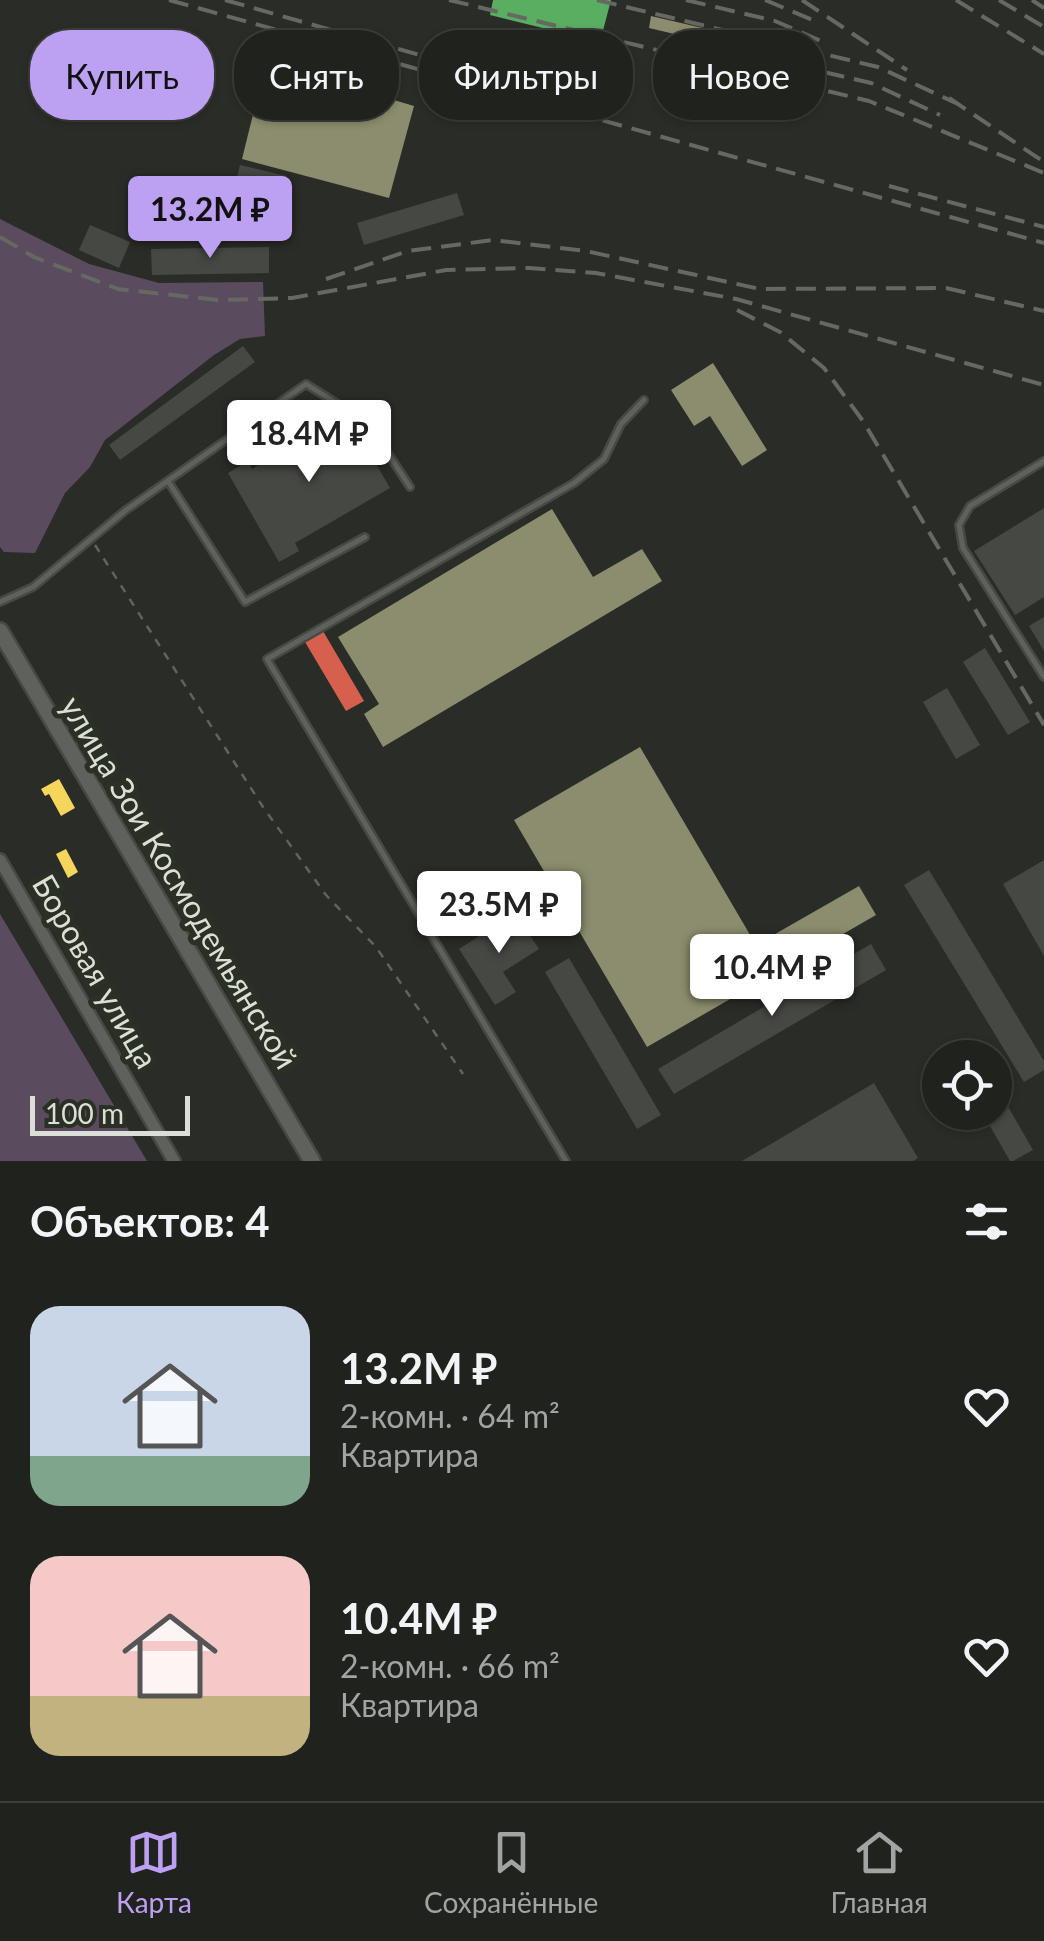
<!DOCTYPE html>
<html lang="ru">
<meta charset="utf-8">
<style>
body{margin:0;font-family:Lato,sans-serif;background:#282a26;color:#f1f3f6;height:100vh;display:flex;flex-direction:column;font-size:38px;white-space:nowrap}
*{box-sizing:border-box;margin:0}
p{font-size:32px;color:#a2a4a4}
.icon{flex:none;width:55px;height:55px;fill:none;stroke:currentColor;stroke-width:2;stroke-linecap:round;stroke-linejoin:round}
.map{position:relative;height:1161px;overflow:hidden}
.side{display:flex;flex-direction:column;background:#20221d;flex:1}
.side>*{flex:none}
.top-card{position:absolute;left:30px;top:30px;width:985px;height:90px;display:flex;gap:20px}
.controls{position:absolute;left:922px;top:1040px;display:grid;gap:20px}
.controls a{display:grid;place-items:center;width:90px;height:90px;border-radius:50%;background:#20221d;box-shadow:0 2px 8px #0004,0 0 0 2px #3d3f3b;font-size:50px}
.scale{position:absolute;left:30px;bottom:25px;width:160px;box-sizing:border-box;padding-left:10px;border:5px solid #dbdfd7;border-top:0;font-size:28px;line-height:35px;white-space:nowrap;color:#dbdfd7;-webkit-text-stroke:8px #2b3024;paint-order:stroke}
.price{position:absolute;translate:-50% -85px;padding:0 22px;border-radius:10px;background:#fff;color:#222;font-size:32px;line-height:65px;filter:drop-shadow(0 2px 5px #0008)}
.price::after{content:'';position:absolute;left:50%;top:60px;width:30px;height:22px;margin-left:-15px;background:inherit;clip-path:polygon(0 0,100% 0,50% 100%)}
.price.on{background:#bca0f2;color:#111}
ul{padding:0;list-style:none}
li{display:flex;align-items:center;gap:30px;height:250px;padding:0 30px}
li span{display:grid;place-items:center;flex:none;width:280px;height:200px;border-radius:30px;color:#555}
li>.icon{margin-inline-start:auto}
span .icon{width:120px;height:120px;fill:#fffc;stroke-width:1}
li b{font-size:42px}
h2{display:flex;justify-content:space-between;align-items:center;height:120px;padding:0 30px;font-size:42px}
.tag{padding:0 35px;border-radius:40px;background:#20221d;box-shadow:0 2px 8px #0004,0 0 0 2px #3d3f3b;font-size:35px;line-height:90px}
.tag.on{background:#bca0f2;color:#111}
.tabs{display:flex;justify-content:space-around;align-items:center;height:140px;border-top:2px solid #3d3f3b;background:#20221d;font-size:28px;color:#a2a4a4}
.tabs a{display:grid;justify-items:center;gap:5px}
.tabs .on{color:#bca0f2}
.map>svg:first-child{display:block}
.forest{fill:#5a4c5e}
.homes{fill:#f6d55c}
.shops{fill:#d6604d}
.public{fill:#5aae61}
.industry{fill:#8c8c6e}
.building{fill:#464843}
.lines{fill:none;stroke-linecap:round;stroke-linejoin:round}
.lane-casing{stroke:#474944;stroke-width:10}
.street-casing{stroke:#474944;stroke-width:16}
.secondary-casing{stroke:#474944;stroke-width:20}
.path{stroke:#61635e;stroke-width:2.5;stroke-dasharray:8 8;stroke-linecap:butt}
.lane{stroke:#5f615d;stroke-width:5}
.street{stroke:#5f615d;stroke-width:11}
.secondary{stroke:#5f615d;stroke-width:15}
.rail{stroke:#666862;stroke-width:4;stroke-dasharray:20 10;stroke-linecap:butt}
.labels{text-anchor:middle;dominant-baseline:central;stroke-width:10;stroke-linejoin:round;paint-order:stroke}
.street-label{font-size:32px;fill:#dbdfd7;stroke:#2b3024}
</style>
<div class="map">
<svg width="1044" height="1161" viewBox="0 0 1044 1161">
<rect width="100%" height="100%" fill="#2a2d27"/>
<path class="forest" d="M 0,219 L 89,264 L 159,283 L 263,282 L 265,336 L 240,339 L 214,355 L 105,440 L 90,467 L 65,493 L 35,553 L 4,552 L 0,547 Z
M 0,914 L 147,1161 L 0,1161 Z"/>
<path class="homes" d="M 59,779 L 75,808 L 61,816 L 49,794 L 45,796 L 41,789 Z
M 66,849 L 78,872 L 68,878 L 56,854 Z"/>
<path class="shops" d="M 323,631 L 364,701 L 346,711 L 305,642 Z"/>
<path class="public" d="M 493,0 L 611,0 L 600,42 L 490,15 Z"/>
<path class="industry" d="M 651,16 L 724,33 L 721,45 L 649,28 Z
M 260,86 L 372,113 L 377,95 L 414,106 L 389,198 L 242,159 Z
M 713,363 L 767,450 L 742,466 L 710,416 L 694,426 L 671,390 Z
M 552,509 L 593,577 L 642,549 L 662,581 L 383,747 L 364,714 L 379,704 L 338,637 Z
M 640,747 L 756,945 L 859,886 L 876,915 L 647,1047 L 514,820 Z"/>
<path class="building" d="M 240,165 L 286,176 L 282,196 L 235,185 Z
M 457,193 L 464,215 L 364,245 L 357,223 Z
M 90,225 L 130,242 L 119,268 L 79,250 Z
M 269,247 L 269,273 L 152,275 L 151,249 Z
M 243,346 L 255,362 L 120,460 L 109,445 Z
M 347,414 L 390,488 L 295,543 L 299,551 L 279,562 L 228,473 L 248,461 L 252,469 Z
M 1044,508 L 1044,597 L 1015,615 L 974,551 Z
M 1044,617 L 1044,651 L 1029,626 Z
M 985,648 L 1030,722 L 1008,735 L 963,662 Z
M 947,688 L 980,745 L 956,759 L 923,702 Z
M 1044,860 L 1044,956 L 1003,884 Z
M 929,870 L 1044,1061 L 1044,1070 L 1024,1082 L 904,885 Z
M 515,913 L 539,949 L 503,972 L 516,992 L 495,1005 L 459,949 Z
M 871,944 L 886,970 L 674,1094 L 658,1069 Z
M 569,958 L 661,1115 L 637,1129 L 545,972 Z
M 874,1083 L 918,1158 L 913,1161 L 742,1161 Z
M 995,1084 L 1033,1150 L 1013,1161 L 1010,1161 L 982,1112 L 995,1112 Z"/>
<g class="lines">
<defs>
<path id="lane" d="M 1044,461 L 970,506 L 959,525 L 963,548 L 1044,677
M 168,481 L 245,602 L 365,537
M 0,602 L 33,587 L 126,510 L 306,384 L 368,423 L 410,487
M 566,1161 L 267,659 L 574,483 L 604,459 L 621,424 L 644,400"/>
<path id="street" d="M 0,860 L 174,1161"/>
<path id="secondary" d="M 0,631 L 312,1161"/>
</defs>
<use href="#lane" class="lane-casing"/>
<use href="#street" class="street-casing"/>
<use href="#secondary" class="secondary-casing"/>
<path class="path" d="M 95,545 L 263,807 L 326,895 L 376,947 L 463,1074"/>
<use href="#lane" class="lane"/>
<use href="#street" class="street"/>
<use href="#secondary" class="secondary"/>
<path class="rail" d="M 169,0 L 1044,243
M 225,0 L 480,72
M 449,0 L 869,101 L 1044,173
M 597,0 L 878,67 L 958,104
M 686,0 L 775,21 L 828,44
M 765,0 L 815,21
M 802,0 L 907,70
M 956,0 L 1044,54
M 999,0 L 1044,27
M 1032,0 L 1044,8
M 737,52 L 871,83 L 940,115
M 949,98 L 1044,162
M 889,186 L 1044,227
M 0,237 L 34,257 L 118,289 L 219,300 L 292,298 L 446,270 L 529,268 L 596,273 L 736,299 L 1044,385
M 326,279 L 408,251 L 493,240 L 586,251 L 760,289 L 946,288 L 1044,311
M 737,310 L 780,332 L 824,368 L 863,421 L 1044,725"/>
</g>
<g class="labels">
<g class="street-label">
<text transform="translate(180 882) rotate(59)">улица Зои Космодемьянской</text>
<text transform="translate(96 971) rotate(60)">Боровая улица</text>
</g>
</g>
</svg>
<div class="controls">
<a><svg class="icon" aria-label="locate" viewBox="0 0 24 24"><circle cx="12" cy="12" r="6"/><path d="M12 2v4M12 18v4M2 12h4M18 12h4"/></svg></a>
</div>
<div class="scale">100 m</div>
<b class="price on" style="left:210px;top:261px">13.2M ₽</b>
<b class="price" style="left:309px;top:485px">18.4M ₽</b>
<b class="price" style="left:499px;top:956px">23.5M ₽</b>
<b class="price" style="left:772px;top:1019px">10.4M ₽</b>
<div class="top-card">
<a class="tag on">Купить</a>
<a class="tag">Снять</a>
<a class="tag">Фильтры</a>
<a class="tag">Новое</a>
</div>
</div>
<section class="side">
<h2>Объектов: 4<svg class="icon" aria-label="filters" viewBox="0 0 24 24"><path d="M4 7h16M4 17h16"/><circle cx="9" cy="7" r="2"/><circle cx="15" cy="17" r="2"/></svg></h2>
<ul>
<li><span style="background:linear-gradient(#c9d6e8 75%,#7fa58c 0)"><svg class="icon" aria-label="home" viewBox="0 0 24 24"><path d="M3 11l9-7 9 7M6 9v11h12V9"/></svg></span><div><b>13.2M ₽</b><p>2-комн. · 64 m²</p><p>Квартира</p></div><svg class="icon" aria-label="heart" viewBox="0 0 24 24"><path d="M12 20l-8-8c-3-5 5-10 8-4 3-6 11-1 8 4z"/></svg></li>
<li><span style="background:linear-gradient(#f6c9c9 70%,#c2b280 0)"><svg class="icon" aria-label="home" viewBox="0 0 24 24"><path d="M3 11l9-7 9 7M6 9v11h12V9"/></svg></span><div><b>10.4M ₽</b><p>2-комн. · 66 m²</p><p>Квартира</p></div><svg class="icon" aria-label="heart" viewBox="0 0 24 24"><path d="M12 20l-8-8c-3-5 5-10 8-4 3-6 11-1 8 4z"/></svg></li>
</ul>
</section>
<nav class="tabs">
<a class="on"><svg class="icon" aria-label="map" viewBox="0 0 24 24"><path d="M3 6l6-2 6 2 6-2v14l-6 2-6-2-6 2zM9 4v14M15 6v14"/></svg>Карта</a>
<a><svg class="icon" aria-label="saved" viewBox="0 0 24 24"><path d="M7 4h10v16l-5-4-5 4z"/></svg>Сохранённые</a>
<a><svg class="icon" aria-label="home" viewBox="0 0 24 24"><path d="M3 11l9-7 9 7M6 9v11h12V9"/></svg>Главная</a>
</nav>
